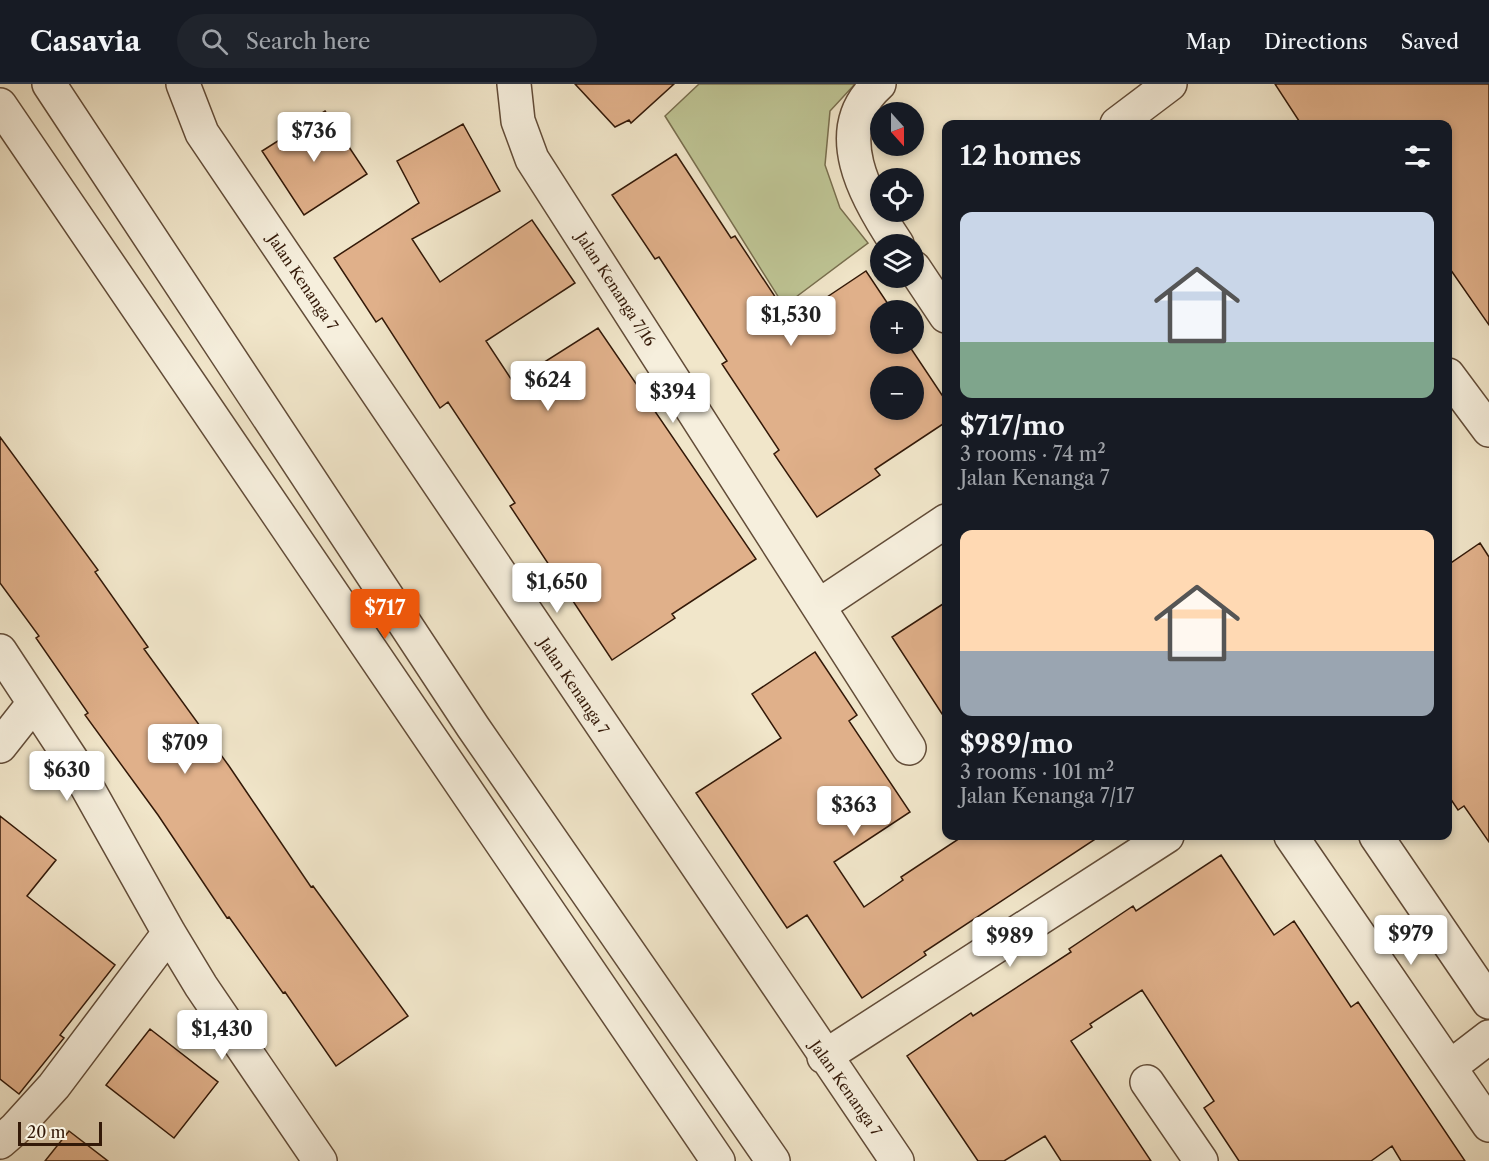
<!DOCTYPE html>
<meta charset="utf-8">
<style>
body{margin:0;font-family:"Libre Caslon Text",serif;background:#20242c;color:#f1f3f6;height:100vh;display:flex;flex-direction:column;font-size:22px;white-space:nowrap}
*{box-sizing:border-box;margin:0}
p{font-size:20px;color:#9ea1a6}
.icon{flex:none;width:33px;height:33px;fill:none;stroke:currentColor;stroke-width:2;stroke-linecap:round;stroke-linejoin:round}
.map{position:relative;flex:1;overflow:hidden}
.drawer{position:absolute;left:942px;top:36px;width:510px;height:720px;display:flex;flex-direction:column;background:#171b24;border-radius:12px;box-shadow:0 3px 9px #0003}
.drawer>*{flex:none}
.needle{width:39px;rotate:159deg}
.buttons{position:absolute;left:870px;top:18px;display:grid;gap:12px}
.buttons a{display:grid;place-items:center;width:54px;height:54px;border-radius:50%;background:#171b24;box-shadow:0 3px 9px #0003;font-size:30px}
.scale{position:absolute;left:18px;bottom:15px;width:84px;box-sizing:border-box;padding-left:6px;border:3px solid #331908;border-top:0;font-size:16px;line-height:21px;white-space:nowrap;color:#331908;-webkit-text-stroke:4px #f6efdd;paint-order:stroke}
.price{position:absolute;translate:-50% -51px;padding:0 14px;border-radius:6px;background:#fff;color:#222;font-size:20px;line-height:39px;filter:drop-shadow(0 2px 3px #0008)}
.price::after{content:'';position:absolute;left:50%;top:36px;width:18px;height:14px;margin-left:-9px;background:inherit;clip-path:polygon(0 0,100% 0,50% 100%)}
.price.selected{background:#ea580c;color:#fff}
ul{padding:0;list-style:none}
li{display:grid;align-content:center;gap:12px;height:318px;padding:0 18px}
li span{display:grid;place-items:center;height:186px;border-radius:12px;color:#555}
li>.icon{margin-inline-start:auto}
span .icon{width:108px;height:108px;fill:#fffc;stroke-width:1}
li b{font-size:26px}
h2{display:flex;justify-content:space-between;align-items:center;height:72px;padding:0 18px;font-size:26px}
header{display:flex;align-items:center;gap:36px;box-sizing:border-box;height:84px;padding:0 30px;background:#171b24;border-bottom:2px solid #363941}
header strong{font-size:28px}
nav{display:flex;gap:33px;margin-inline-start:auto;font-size:21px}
.search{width:420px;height:54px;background:#20242c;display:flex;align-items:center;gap:15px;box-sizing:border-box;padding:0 21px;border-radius:33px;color:#9ea1a6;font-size:22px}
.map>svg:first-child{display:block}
.green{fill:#bec494;stroke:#786e4e;stroke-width:1.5}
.building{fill:#e0b08a;stroke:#331908;stroke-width:1.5;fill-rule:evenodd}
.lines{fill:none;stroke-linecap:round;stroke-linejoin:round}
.minor-casing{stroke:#624c38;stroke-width:36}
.minor{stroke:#f6efdd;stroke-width:33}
.labels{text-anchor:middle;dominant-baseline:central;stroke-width:5;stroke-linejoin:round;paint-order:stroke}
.street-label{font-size:15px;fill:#331908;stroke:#f6efdd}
</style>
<header>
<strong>Casavia</strong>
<div class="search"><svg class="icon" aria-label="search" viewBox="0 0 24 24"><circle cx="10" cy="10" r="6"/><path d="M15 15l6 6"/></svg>Search here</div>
<nav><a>Map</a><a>Directions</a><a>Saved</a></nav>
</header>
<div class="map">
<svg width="1489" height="1077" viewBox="0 0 1489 1077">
<rect width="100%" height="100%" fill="#f1e6ca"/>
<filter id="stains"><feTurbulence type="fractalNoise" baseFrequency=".00333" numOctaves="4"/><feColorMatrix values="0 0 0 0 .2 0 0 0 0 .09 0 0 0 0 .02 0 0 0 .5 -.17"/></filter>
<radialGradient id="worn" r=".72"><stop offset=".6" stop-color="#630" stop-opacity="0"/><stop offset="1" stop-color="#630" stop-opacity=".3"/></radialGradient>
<path class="green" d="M 699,0 L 855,0 L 830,27 L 825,81 L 840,124 L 868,159 L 784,222 L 665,32 Z"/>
<path class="building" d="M 575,0 L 674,0 L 631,39 L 629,36 L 615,43 Z
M 1275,0 L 1489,0 L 1489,241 L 1448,182 L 1448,40 L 1301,40 Z
M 325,27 L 367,90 L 304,131 L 262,67 Z
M 463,40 L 500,107 L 412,155 L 440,198 L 532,136 L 575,199 L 486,257 L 513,298 L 598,244 L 756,475 L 672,530 L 675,534 L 612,576 L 510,422 L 515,419 L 448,318 L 440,324 L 382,234 L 376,238 L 334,174 L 419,119 L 397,77 Z
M 676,70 L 731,154 L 735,152 L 791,237 L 866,187 L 892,226 L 880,226 L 880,260 L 908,260 L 946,317 L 946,338 L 875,385 L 880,391 L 817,433 L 774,370 L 779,366 L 722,280 L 727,277 L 659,173 L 655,175 L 612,111 ZM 880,292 L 914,292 L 914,326 L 880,326 Z
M 0,353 L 98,486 L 95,488 L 148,563 L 144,565 L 229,682 L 311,803 L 313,802 L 408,932 L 336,982 L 285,908 L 283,909 L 229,833 L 227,834 L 158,731 L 85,631 L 88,629 L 36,554 L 39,552 L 0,499 Z
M 1480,459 L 1489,473 L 1489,758 L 1464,722 L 1458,726 L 1448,711 L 1448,481 Z
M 946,518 L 946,636 L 892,553 Z
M 815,568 L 857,631 L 849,637 L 910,728 L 834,778 L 864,823 L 903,796 L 901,793 L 963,752 L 1100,752 L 924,868 L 926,871 L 862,914 L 807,831 L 787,844 L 696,709 L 781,654 L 752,610 Z
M 0,732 L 56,776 L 27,812 L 115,881 L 60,951 L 64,954 L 19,1010 L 0,995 Z
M 1221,771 L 1274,851 L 1294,837 L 1351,923 L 1358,918 L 1465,1077 L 1401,1077 L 1392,1062 L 1371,1077 L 1239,1077 L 1204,1024 L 1214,1017 L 1142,906 L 1090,940 L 1092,943 L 1071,957 L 1151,1077 L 1061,1077 L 1045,1052 L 1004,1077 L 978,1077 L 907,972 L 971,929 L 973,932 L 1071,868 L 1069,865 L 1133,822 L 1136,827 Z
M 150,945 L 218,998 L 174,1054 L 106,1001 Z
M 69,1047 L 108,1077 L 45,1077 Z"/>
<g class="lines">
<defs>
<path id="minor" d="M 49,0 L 473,643 L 773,1077
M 183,0 L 202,49 L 897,1077
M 514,0 L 518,37 L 532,75 L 909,664
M 879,0 C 827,46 866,114 897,160
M 0,21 L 718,1077
M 1117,40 L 1170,0
M 914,184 L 946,232
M 1448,291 L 1489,346
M 820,521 L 946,437
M 0,567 L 73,678 L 169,849 L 201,902 L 320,1077
M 0,662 L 34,619
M 1291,752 L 1489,1041
M 1376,752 L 1489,918
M 824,973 L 1167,752
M 1450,983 L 1489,953
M 1147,998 L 1201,1077
M 0,1058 L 15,1045 L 54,1002 L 169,849"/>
</defs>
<use href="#minor" class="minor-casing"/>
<use href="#minor" class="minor"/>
</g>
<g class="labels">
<g class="street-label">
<text transform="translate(303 198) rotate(56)">Jalan Kenanga 7</text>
<text transform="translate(616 205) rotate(57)">Jalan Kenanga 7/16</text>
<text transform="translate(574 602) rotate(56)">Jalan Kenanga 7</text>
<text transform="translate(846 1004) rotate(55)">Jalan Kenanga 7</text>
</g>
</g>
<rect width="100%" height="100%" filter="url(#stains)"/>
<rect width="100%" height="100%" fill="url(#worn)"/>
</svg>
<div class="buttons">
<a><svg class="needle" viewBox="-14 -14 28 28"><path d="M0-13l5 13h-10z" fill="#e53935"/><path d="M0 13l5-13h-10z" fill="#9ea1a6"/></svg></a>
<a><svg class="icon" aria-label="locate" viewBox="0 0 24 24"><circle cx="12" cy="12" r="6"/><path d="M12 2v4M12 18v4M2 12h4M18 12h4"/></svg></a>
<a><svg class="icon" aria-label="layers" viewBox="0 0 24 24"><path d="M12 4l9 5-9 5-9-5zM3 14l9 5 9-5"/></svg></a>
<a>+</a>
<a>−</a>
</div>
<div class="scale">20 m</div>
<b class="price" style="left:314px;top:79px">$736</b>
<b class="price" style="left:791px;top:263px">$1,530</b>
<b class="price" style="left:548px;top:328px">$624</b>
<b class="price" style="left:673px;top:340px">$394</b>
<b class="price" style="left:557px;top:530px">$1,650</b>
<b class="price selected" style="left:385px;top:556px">$717</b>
<b class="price" style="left:185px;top:691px">$709</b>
<b class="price" style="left:67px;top:718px">$630</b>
<b class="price" style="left:854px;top:753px">$363</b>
<b class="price" style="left:1411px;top:882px">$979</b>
<b class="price" style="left:1010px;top:884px">$989</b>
<b class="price" style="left:222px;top:977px">$1,430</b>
<section class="drawer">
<h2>12 homes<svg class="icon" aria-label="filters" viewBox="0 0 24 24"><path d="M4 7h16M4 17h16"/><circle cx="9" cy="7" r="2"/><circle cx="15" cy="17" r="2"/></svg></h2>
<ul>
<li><span style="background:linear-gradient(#c9d6e8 70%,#7fa58c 0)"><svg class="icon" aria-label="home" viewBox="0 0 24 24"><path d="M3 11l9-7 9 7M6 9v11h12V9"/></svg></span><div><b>$717/mo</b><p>3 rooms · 74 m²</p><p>Jalan Kenanga 7</p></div></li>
<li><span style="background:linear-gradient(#ffd9b3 65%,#9aa5b1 0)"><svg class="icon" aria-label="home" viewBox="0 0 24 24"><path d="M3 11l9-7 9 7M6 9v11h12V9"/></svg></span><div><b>$989/mo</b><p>3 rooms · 101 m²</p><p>Jalan Kenanga 7/17</p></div></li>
</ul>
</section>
</div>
